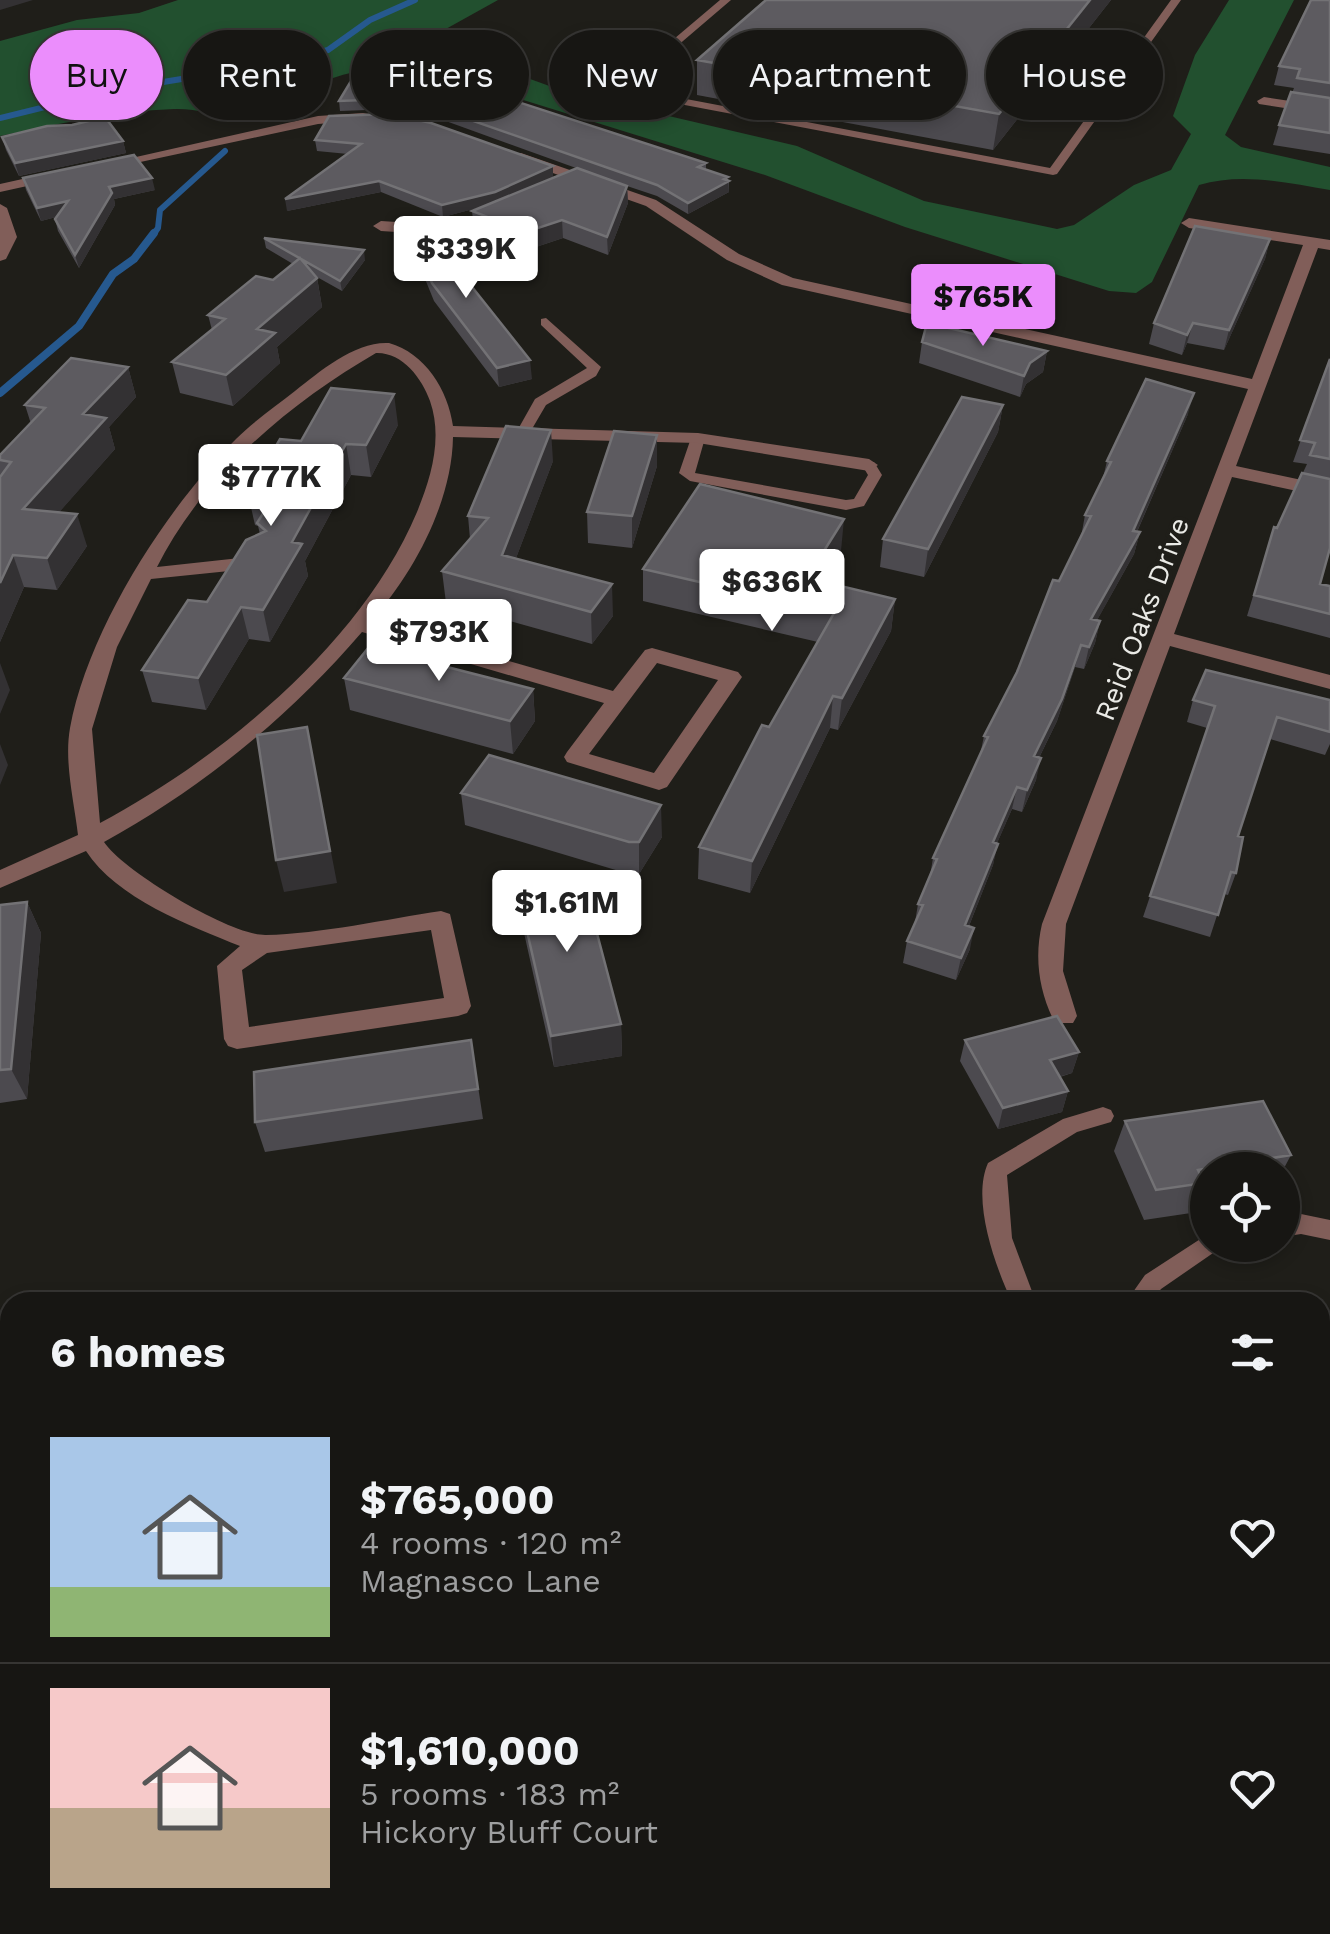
<!DOCTYPE html>
<meta charset="utf-8">
<style>
body{margin:0;font-family:"Work Sans",sans-serif;background:#201f1c;color:#f1f3f6;height:100vh;display:flex;flex-direction:column;font-size:38px;white-space:nowrap}
*{box-sizing:border-box;margin:0}
p{font-size:32px;color:#9e9fa0}
.icon{flex:none;width:55px;height:55px;fill:none;stroke:currentColor;stroke-width:2;stroke-linecap:round;stroke-linejoin:round}
.map{position:relative;flex:1;overflow:hidden}
.drawer{position:absolute;left:0px;top:1292px;width:1330px;height:642px;display:flex;flex-direction:column;background:#171613;border-radius:30px 30px 0 0;box-shadow:0 5px 15px #0003,0 0 0 2px #363533}
.drawer>*{flex:none}
.banner{position:absolute;left:30px;top:30px;width:1270px;height:90px;display:flex;gap:20px}
.buttons{position:absolute;left:1190px;top:1152px;display:grid;gap:20px}
.buttons a{display:grid;place-items:center;width:110px;height:110px;border-radius:50%;background:#171613;box-shadow:0 5px 15px #0003,0 0 0 2px #363533;font-size:50px}
.price{position:absolute;translate:-50% -85px;padding:0 22px;border-radius:10px;background:#fff;color:#222;font-size:32px;line-height:65px;filter:drop-shadow(0 2px 5px #0008)}
.price::after{content:'';position:absolute;left:50%;top:60px;width:30px;height:22px;margin-left:-15px;background:inherit;clip-path:polygon(0 0,100% 0,50% 100%)}
.price.active{background:#eb8dfc;color:#111}
ul{padding:0;list-style:none}
li{display:flex;align-items:center;gap:30px;height:250px;padding:0 50px}
li+li{border-top:2px solid #363533}
li span{display:grid;place-items:center;flex:none;width:280px;height:200px;border-radius:0px;color:#555}
li>.icon{margin-inline-start:auto}
span .icon{width:120px;height:120px;fill:#fffc;stroke-width:1}
li b{font-size:42px}
h2{display:flex;justify-content:space-between;align-items:center;height:120px;padding:0 50px;font-size:42px}
.tag{padding:0 35px;border-radius:45px;background:#171613;box-shadow:0 5px 15px #0003,0 0 0 2px #363533;font-size:35px;line-height:90px}
.tag.active{background:#eb8dfc;color:#111}
.map>svg:first-child{display:block}
.green{fill:#22502f}
.lines{fill:none;stroke-linecap:round;stroke-linejoin:round}
.stream-far1{stroke:#26598f;stroke-width:6}
.stream{stroke:#26598f;stroke-width:8}
.lane{fill:#815e59;fill-rule:evenodd}
.street{fill:#815e59;fill-rule:evenodd}
.secondary{fill:#ba827b;fill-rule:evenodd}
.wall{fill:#4c4a4f}
.shaded-wall{fill:#333133}
.building{fill:#5d5b60;stroke:#737275;stroke-width:2.5}
.labels{text-anchor:middle;dominant-baseline:central;stroke-width:8;stroke-linejoin:round;paint-order:stroke}
.street-label{font-size:28px;fill:#eaeae6;stroke:#1f1e19}
</style>
<div class="map">
<svg width="1330" height="1934" viewBox="0 0 1330 1934">
<rect width="100%" height="100%" fill="#1f1e19"/>
<path class="green" d="M 178,0 L 498,0 L 444,30 L 442,37 L 505,70 L 566,92 L 797,146 L 924,201 L 1057,229 L 1074,225 L 1134,185 L 1171,170 L 1191,134 L 1173,116 L 1195,55 L 1229,0 L 1294,0 L 1225,135 L 1241,147 L 1330,167 L 1330,190 C 1287,183 1242,172 1199,185 L 1152,282 L 1136,293 L 1109,291 L 905,227 L 765,175 L 417,67 C 389,68 360,68 333,78 C 304,88 281,110 250,115 C 223,119 200,108 174,109 C 115,111 58,124 0,136 L 0,41 L 77,20 L 139,13 Z"/>
<g class="lines">
<path class="stream-far1" d="M 262,117 L 273,103 L 290,60
M 0,118 L 114,90 L 280,63 L 328,50 L 370,20 L 415,0
M 153,235 L 158,228 L 160,210 L 225,151"/>
<path class="stream" d="M 0,393 L 79,326 L 113,274 L 134,259 L 154,233"/>
<path class="lane" d="M 720,0 L 731,0 L 628,88 L 1050,168 L 1171,0 L 1181,0 L 1057,174 L 1053,175 L 616,92 L 616,88 Z
M 546,318 L 601,367 L 596,376 L 546,405 L 529,434 L 524,435 L 517,431 L 535,399 L 587,368 L 541,325 L 541,319 Z
M 698,434 L 705,438 L 695,473 L 846,500 L 854,499 L 868,475 L 862,465 L 864,462 L 874,462 L 882,475 L 864,506 L 846,510 L 690,481 L 679,473 L 691,438 Z
M 1103,1107 L 1111,1110 L 1114,1116 L 1111,1122 L 1077,1132 L 1007,1175 L 1012,1238 L 1036,1302 L 1012,1302 C 996,1268 971,1201 988,1163 L 1063,1119 Z
M 1301,1214 L 1330,1220 L 1330,1240 L 1301,1234 L 1282,1237 L 1282,1217 Z
M 1208,1234 L 1208,1245 L 1219,1245 L 1216,1251 L 1161,1289 L 1151,1302 L 1126,1302 L 1145,1275 Z
M 595,1925 L 625,1925 L 626,1934 L 596,1934 Z
M 715,1925 L 745,1925 L 748,1934 L 718,1934 Z
M 1264,1925 L 1299,1925 L 1303,1934 L 1268,1934 Z"/>
<path class="street" d="M 1264,97 L 1330,107 L 1330,115 L 1259,104 L 1257,101 Z
M 363,113 L 368,114 L 368,120 L 318,124 L 103,170 L 96,166 L 318,116 Z
M 521,153 L 656,200 L 739,254 L 793,278 L 1252,379 L 1303,245 L 1189,228 L 1181,223 L 1189,218 L 1330,240 L 1330,250 L 1318,248 L 1236,466 L 1330,486 L 1330,498 L 1232,477 L 1174,634 L 1330,675 L 1330,689 L 1170,646 L 1066,924 L 1063,971 L 1077,1016 L 1073,1023 L 1055,1023 C 1039,992 1034,958 1042,924 L 1248,389 L 782,285 L 727,260 L 646,206 L 516,160 L 516,154 Z
M 54,172 L 59,173 L 59,179 L 0,192 L 0,184 Z
M 0,204 L 7,208 L 17,237 L 6,259 L 0,261 Z
M 503,209 L 508,211 L 508,217 L 443,235 L 381,231 L 373,226 L 381,221 L 443,225 Z
M 389,343 C 425,353 448,390 453,426 L 698,433 L 869,459 L 878,465 L 869,471 L 698,443 L 453,437 C 452,502 414,573 371,621 L 613,691 L 645,650 L 652,648 L 738,672 L 742,677 L 667,787 L 659,790 L 567,762 L 564,757 L 567,752 L 604,703 L 362,632 C 289,717 202,788 104,842 C 123,871 231,936 266,935 C 320,934 387,919 441,911 L 450,914 L 471,1006 L 467,1013 L 458,1016 L 237,1049 L 228,1046 L 224,1039 L 217,966 L 240,946 C 190,926 116,898 86,851 L 0,888 L 0,870 L 78,835 C 74,801 64,762 70,728 C 88,630 166,508 236,439 C 254,421 276,406 295,391 C 320,371 356,341 389,343 ZM 376,353 C 402,352 422,378 430,401 C 443,438 431,478 417,512 C 362,643 222,758 100,823 L 92,729 L 117,647 L 151,579 L 259,568 L 269,562 L 259,556 L 157,567 C 203,475 290,403 376,353 ZM 657,663 L 718,680 L 654,773 L 589,754 ZM 431,930 L 444,998 L 249,1027 L 242,970 L 267,953 Z
M 10,1558 L 10,1590 L 0,1593 L 0,1559 Z
M 36,1925 L 74,1925 L 74,1934 L 36,1934 Z"/>
<path class="secondary" d="M 1330,1404 L 1330,1432 L 1320,1435 L 1320,1405 Z
M 10,1705 L 10,1739 L 0,1742 L 0,1706 Z"/>
</g>
<path class="wall" d="M 766,0 L 1111,0 L 993,150 L 697,95 L 697,60 Z
M 1330,0 L 1330,154 L 1273,145 L 1279,125 L 1294,88 L 1274,85 L 1279,66 Z
M 357,71 L 706,163 L 706,170 L 729,181 L 729,192 L 688,214 L 657,196 L 627,186 L 628,203 L 608,255 L 563,238 L 527,250 L 474,229 L 472,211 L 484,206 L 443,217 L 381,192 L 287,211 L 348,154 L 317,151 L 315,140 L 329,116 L 553,177 L 576,168 L 443,120 L 394,109 L 340,111 L 339,101 Z
M 72,125 L 123,141 L 126,153 L 19,176 L 6,150 L 2,137 Z
M 23,178 L 155,190 L 114,199 L 115,205 L 79,268 L 58,231 L 55,219 L 56,217 L 41,221 L 26,190 Z
M 406,219 L 532,379 L 499,387 L 434,301 L 408,237 Z
M 264,238 L 365,260 L 342,291 L 317,277 L 322,307 L 277,347 L 280,363 L 233,406 L 180,393 L 172,362 L 212,330 L 208,315 L 273,280 L 293,264 L 266,248 Z
M 1270,239 L 1265,259 L 1224,350 L 1187,343 L 1182,355 L 1149,344 L 1154,323 Z
M 922,342 L 1047,351 L 1043,372 L 1026,384 L 1020,397 L 919,363 Z
M 1330,359 L 1330,491 L 1320,584 L 1330,586 L 1330,638 L 1247,616 L 1274,527 L 1277,528 L 1307,464 L 1293,462 Z
M 128,367 L 136,397 L 109,427 L 115,449 L 59,512 L 87,546 L 57,590 L 24,587 L 0,642 L 0,455 L 31,424 L 25,405 Z
M 1003,405 L 998,432 L 924,577 L 880,567 L 883,539 Z
M 1188,414 L 1137,532 L 1140,532 L 1134,554 L 1097,620 L 1100,621 L 1095,643 L 1084,669 L 1075,667 L 1057,721 L 1039,758 L 1036,780 L 1022,812 L 1012,809 L 997,843 L 993,865 L 969,926 L 970,949 L 956,980 L 903,963 L 907,941 L 915,922 L 918,904 L 930,876 L 933,858 L 980,755 L 984,736 L 1017,672 L 1081,537 L 1085,515 L 1103,478 L 1107,461 Z
M 398,425 L 371,477 L 351,475 L 305,561 L 308,576 L 270,642 L 249,639 L 206,710 L 152,702 L 142,670 L 207,602 L 260,534 L 258,526 L 255,525 L 248,494 L 301,441 Z
M 657,435 L 657,466 L 632,548 L 588,543 L 587,512 Z
M 553,461 L 516,558 L 613,616 L 592,644 L 446,603 L 442,571 L 470,539 L 468,516 Z
M 841,551 L 822,581 L 895,599 L 891,631 L 838,730 L 830,728 L 750,893 L 698,879 L 699,847 L 818,642 L 643,601 L 643,569 Z
M 344,678 L 533,689 L 535,721 L 513,754 L 350,710 Z
M 1193,700 L 1330,700 L 1330,744 L 1325,755 L 1270,739 L 1238,836 L 1236,873 L 1228,895 L 1224,894 L 1210,937 L 1143,917 L 1207,728 L 1187,722 Z
M 461,793 L 662,837 L 639,874 L 629,874 L 465,825 Z
M 516,883 L 621,1024 L 622,1056 L 554,1067 L 520,915 Z
M 27,902 L 41,933 L 27,1099 L 0,1103 L 0,905 Z
M 471,1040 L 483,1119 L 265,1152 L 255,1122 Z
M 965,1040 L 1079,1052 L 1072,1073 L 1060,1077 L 1068,1091 L 1062,1112 L 998,1129 L 960,1061 Z
M 1125,1121 L 1291,1155 L 1282,1172 L 1282,1170 L 1208,1170 L 1208,1196 L 1198,1198 L 1191,1213 L 1144,1220 L 1114,1151 Z
M 1330,1631 L 1330,1697 L 1320,1675 L 1320,1642 Z
M 827,1925 L 1131,1925 L 1134,1934 L 829,1934 Z"/>
<path class="shaded-wall" d="M 0,0 L 33,0 L 0,10 Z
M 1090,0 L 1111,0 L 993,150 L 999,114 Z
M 123,141 L 126,153 L 19,176 L 15,163 Z
M 553,166 L 553,178 L 496,203 L 443,217 L 442,205 Z
M 728,177 L 729,192 L 688,214 L 688,203 Z
M 152,178 L 155,190 L 114,199 L 115,205 L 79,268 L 75,255 L 109,187 Z
M 379,181 L 381,192 L 287,211 L 285,199 Z
M 627,186 L 628,203 L 608,255 L 607,237 Z
M 68,201 L 71,213 L 41,221 L 37,208 Z
M 562,220 L 563,238 L 527,250 L 526,232 Z
M 1270,239 L 1265,259 L 1224,350 L 1229,330 Z
M 364,250 L 365,260 L 342,291 L 340,281 Z
M 317,278 L 322,307 L 277,347 L 280,363 L 233,406 L 226,375 L 257,329 Z
M 1193,323 L 1187,343 L 1182,355 L 1187,335 Z
M 1047,351 L 1043,372 L 1026,384 L 1020,397 L 1024,376 L 1030,363 Z
M 530,360 L 532,379 L 499,387 L 497,368 Z
M 128,367 L 136,397 L 109,427 L 115,449 L 34,541 L 23,509 L 83,414 Z
M 1194,393 L 1188,414 L 1128,552 L 1133,531 Z
M 394,394 L 398,425 L 371,477 L 366,445 Z
M 1003,405 L 998,432 L 924,577 L 928,549 Z
M 551,430 L 553,461 L 505,587 L 502,555 Z
M 657,435 L 657,466 L 632,548 L 632,516 Z
M 346,444 L 351,475 L 305,561 L 308,576 L 270,642 L 263,610 L 292,542 Z
M 77,514 L 87,546 L 57,590 L 47,558 Z
M 844,519 L 841,551 L 807,607 L 807,578 Z
M 1140,532 L 1134,554 L 1086,640 L 1091,619 Z
M 13,555 L 24,587 L 0,642 L 0,583 Z
M 612,584 L 613,616 L 592,644 L 591,612 Z
M 895,599 L 891,631 L 838,730 L 842,698 Z
M 241,607 L 249,639 L 206,710 L 198,678 Z
M 1100,621 L 1095,643 L 1084,669 L 1089,647 Z
M 1081,645 L 1075,667 L 1057,721 L 1029,778 L 1034,756 Z
M 0,663 L 10,690 L 0,714 Z
M 533,689 L 535,721 L 513,754 L 510,721 Z
M 833,696 L 830,728 L 750,893 L 752,861 Z
M 307,727 L 337,883 L 284,892 L 276,860 Z
M 0,744 L 8,765 L 0,785 Z
M 1041,758 L 1036,780 L 1022,812 L 1027,790 Z
M 1017,787 L 1012,809 L 988,864 L 993,842 Z
M 661,805 L 662,837 L 639,874 L 639,842 Z
M 998,844 L 993,865 L 961,946 L 965,925 Z
M 27,902 L 41,933 L 27,1099 L 11,1069 Z
M 974,928 L 970,949 L 956,980 L 961,958 Z
M 621,1024 L 622,1056 L 554,1067 L 551,1036 Z
M 1079,1052 L 1072,1073 L 1044,1081 L 1050,1060 Z
M 1068,1091 L 1062,1112 L 998,1129 L 1003,1108 Z
M 10,1489 L 10,1509 L 0,1511 L 0,1491 Z"/>
<path class="building" d="M 766,0 L 1090,0 L 999,114 L 697,60 Z
M 1311,0 L 1330,0 L 1330,83 L 1297,78 L 1300,69 L 1279,66 Z
M 357,71 L 444,78 L 706,163 L 698,167 L 728,177 L 724,179 L 729,181 L 688,203 L 657,185 L 442,110 L 393,99 L 339,101 Z
M 1291,92 L 1330,98 L 1330,133 L 1279,125 Z
M 392,114 L 431,123 L 553,166 L 495,192 L 442,205 L 379,181 L 285,199 L 361,144 L 315,140 L 329,116 Z
M 105,117 L 123,141 L 15,163 L 2,137 L 47,126 L 72,125 Z
M 134,155 L 152,178 L 109,187 L 112,193 L 75,255 L 55,219 L 68,201 L 37,208 L 23,178 Z
M 577,168 L 627,186 L 607,237 L 562,220 L 526,232 L 472,211 Z
M 406,219 L 418,219 L 530,360 L 497,368 L 432,283 Z
M 1195,226 L 1270,239 L 1229,330 L 1193,323 L 1187,335 L 1154,323 Z
M 264,238 L 364,250 L 340,281 Z
M 300,258 L 317,278 L 257,329 L 275,333 L 226,375 L 172,362 L 225,319 L 208,315 L 256,276 L 273,280 Z
M 927,323 L 1047,351 L 1030,363 L 1024,376 L 922,342 Z
M 71,358 L 128,367 L 83,414 L 106,418 L 23,509 L 77,514 L 47,558 L 13,555 L 0,583 L 0,477 L 11,462 L 0,460 L 0,455 L 45,408 L 25,405 Z
M 1330,359 L 1330,459 L 1310,455 L 1315,443 L 1300,440 Z
M 1146,379 L 1194,393 L 1133,531 L 1140,532 L 1091,619 L 1100,621 L 1089,647 L 1081,645 L 1062,699 L 1034,756 L 1041,758 L 1027,790 L 1017,787 L 993,842 L 998,844 L 965,925 L 974,928 L 961,958 L 907,941 L 923,905 L 918,904 L 937,859 L 933,858 L 988,737 L 984,736 L 1017,672 L 1053,580 L 1059,581 L 1091,516 L 1085,515 L 1111,462 L 1107,461 Z
M 331,388 L 394,394 L 366,445 L 346,444 L 292,542 L 302,544 L 263,610 L 241,607 L 198,678 L 142,670 L 188,600 L 207,602 L 246,540 L 266,531 L 257,523 L 274,496 L 248,494 L 280,439 L 301,441 Z
M 962,397 L 1003,405 L 928,549 L 883,539 Z
M 506,426 L 551,430 L 502,555 L 612,584 L 591,612 L 442,571 L 488,518 L 468,516 Z
M 614,431 L 657,435 L 632,516 L 587,512 Z
M 1302,473 L 1330,479 L 1330,548 L 1320,584 L 1330,586 L 1330,614 L 1254,595 L 1274,527 L 1277,528 Z
M 700,484 L 844,519 L 807,578 L 895,599 L 842,698 L 833,696 L 752,861 L 699,847 L 762,725 L 769,727 L 834,613 L 643,569 Z
M 369,647 L 533,689 L 510,721 L 344,678 Z
M 1206,670 L 1330,700 L 1330,732 L 1277,717 L 1238,836 L 1243,837 L 1236,873 L 1231,872 L 1218,915 L 1150,896 L 1215,706 L 1193,700 Z
M 307,727 L 330,851 L 276,860 L 257,735 Z
M 489,755 L 661,805 L 639,842 L 629,842 L 461,793 Z
M 581,873 L 621,1024 L 551,1036 L 516,883 Z
M 27,902 L 11,1069 L 0,1070 L 0,905 Z
M 1057,1016 L 1079,1052 L 1050,1060 L 1068,1091 L 1003,1108 L 965,1040 Z
M 471,1040 L 478,1089 L 255,1122 L 254,1072 Z
M 1263,1101 L 1291,1155 L 1198,1170 L 1204,1183 L 1156,1190 L 1125,1121 Z
M 10,1375 L 10,1489 L 0,1491 L 0,1377 Z
M 840,1925 L 1131,1925 L 1134,1934 L 842,1934 Z"/>
<g class="labels">
<g class="street-label">
<text transform="translate(1142 619) rotate(-69)">Reid Oaks Drive</text>
</g>
</g>
</svg>
<div class="buttons">
<a><svg class="icon" aria-label="locate" viewBox="0 0 24 24"><circle cx="12" cy="12" r="6"/><path d="M12 2v4M12 18v4M2 12h4M18 12h4"/></svg></a>
</div>
<b class="price" style="left:466px;top:301px">$339K</b>
<b class="price active" style="left:983px;top:349px">$765K</b>
<b class="price" style="left:271px;top:529px">$777K</b>
<b class="price" style="left:772px;top:634px">$636K</b>
<b class="price" style="left:439px;top:684px">$793K</b>
<b class="price" style="left:567px;top:955px">$1.61M</b>
<div class="banner">
<a class="tag active">Buy</a>
<a class="tag">Rent</a>
<a class="tag">Filters</a>
<a class="tag">New</a>
<a class="tag">Apartment</a>
<a class="tag">House</a>
</div>
<section class="drawer">
<h2>6 homes<svg class="icon" aria-label="filters" viewBox="0 0 24 24"><path d="M4 7h16M4 17h16"/><circle cx="9" cy="7" r="2"/><circle cx="15" cy="17" r="2"/></svg></h2>
<ul>
<li><span style="background:linear-gradient(#a9c7e8 75%,#8fb573 0)"><svg class="icon" aria-label="home" viewBox="0 0 24 24"><path d="M3 11l9-7 9 7M6 9v11h12V9"/></svg></span><div><b>$765,000</b><p>4 rooms · 120 m²</p><p>Magnasco Lane</p></div><svg class="icon" aria-label="heart" viewBox="0 0 24 24"><path d="M12 20l-8-8c-3-5 5-10 8-4 3-6 11-1 8 4z"/></svg></li>
<li><span style="background:linear-gradient(#f6c9c9 60%,#b9a48a 0)"><svg class="icon" aria-label="home" viewBox="0 0 24 24"><path d="M3 11l9-7 9 7M6 9v11h12V9"/></svg></span><div><b>$1,610,000</b><p>5 rooms · 183 m²</p><p>Hickory Bluff Court</p></div><svg class="icon" aria-label="heart" viewBox="0 0 24 24"><path d="M12 20l-8-8c-3-5 5-10 8-4 3-6 11-1 8 4z"/></svg></li>
</ul>
</section>
</div>
